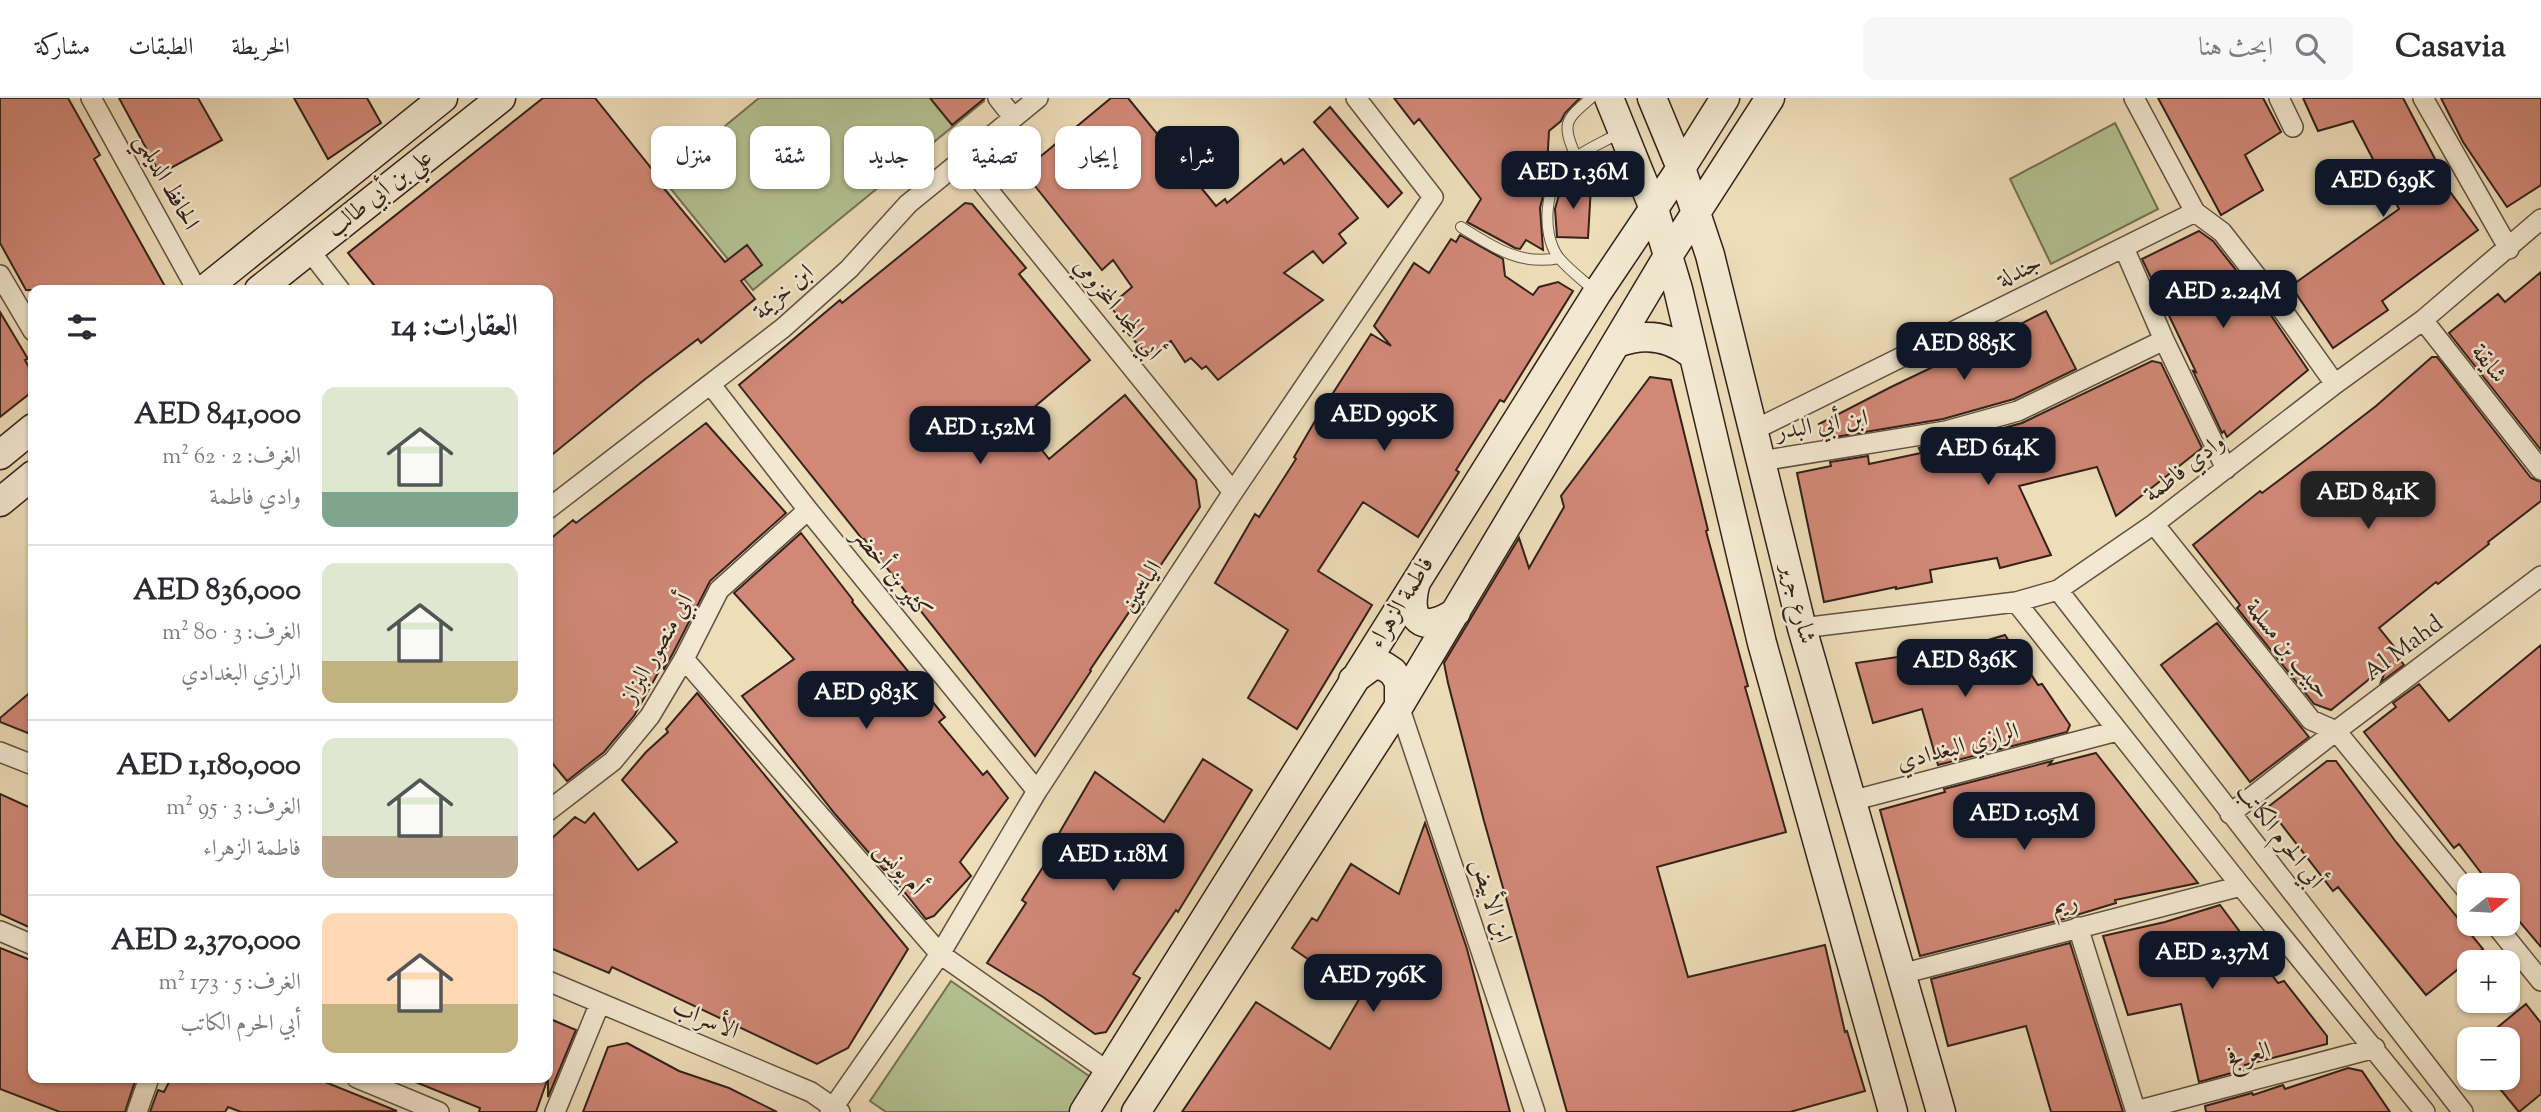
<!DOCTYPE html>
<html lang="ar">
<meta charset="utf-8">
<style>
body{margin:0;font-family:"Sorts Mill Goudy",Amiri,serif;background:#f7f7f7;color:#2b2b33;direction:rtl;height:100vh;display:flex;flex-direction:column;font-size:26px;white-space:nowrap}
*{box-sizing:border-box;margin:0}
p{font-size:23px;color:#7c7c81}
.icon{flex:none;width:38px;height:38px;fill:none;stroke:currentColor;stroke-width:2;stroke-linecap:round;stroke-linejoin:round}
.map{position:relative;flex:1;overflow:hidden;direction:ltr}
.sheet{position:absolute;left:28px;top:187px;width:525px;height:798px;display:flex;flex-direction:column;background:#fff;border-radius:14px;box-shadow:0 2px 5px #0004;direction:rtl}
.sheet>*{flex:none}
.top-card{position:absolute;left:574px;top:28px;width:665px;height:63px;direction:rtl;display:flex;gap:14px}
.needle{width:46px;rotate:72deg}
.tools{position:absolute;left:2457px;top:775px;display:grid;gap:14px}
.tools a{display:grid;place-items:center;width:63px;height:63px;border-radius:14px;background:#fff;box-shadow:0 2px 5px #0004;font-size:35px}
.price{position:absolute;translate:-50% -60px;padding:0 16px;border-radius:14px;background:#111827;color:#fff;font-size:23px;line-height:46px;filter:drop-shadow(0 2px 4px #0008)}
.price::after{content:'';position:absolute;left:50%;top:42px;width:21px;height:16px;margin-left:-10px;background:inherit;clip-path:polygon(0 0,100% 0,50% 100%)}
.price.current{background:#222;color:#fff}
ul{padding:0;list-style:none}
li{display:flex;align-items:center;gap:21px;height:175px;padding:0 35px}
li+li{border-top:2px solid #e1e1e2}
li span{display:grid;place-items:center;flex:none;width:196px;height:140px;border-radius:14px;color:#555}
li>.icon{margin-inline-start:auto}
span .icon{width:84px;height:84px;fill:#fffc;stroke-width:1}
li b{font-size:30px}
h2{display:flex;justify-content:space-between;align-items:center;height:84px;padding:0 35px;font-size:30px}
.tag{padding:0 24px;border-radius:14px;background:#fff;box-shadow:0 2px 5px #0004;font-size:24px;line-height:63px}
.tag.current{background:#111827;color:#fff}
header{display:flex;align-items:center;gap:42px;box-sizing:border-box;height:98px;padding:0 35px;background:#fff;border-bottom:2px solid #e1e1e2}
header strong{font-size:33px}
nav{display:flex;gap:38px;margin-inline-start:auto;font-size:24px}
.search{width:490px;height:63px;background:#f7f7f7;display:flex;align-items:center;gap:18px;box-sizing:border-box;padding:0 24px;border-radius:14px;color:#7c7c81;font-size:26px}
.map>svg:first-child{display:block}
.green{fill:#b4c292;stroke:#747256;stroke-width:2}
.building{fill:#d18877;stroke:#332219;stroke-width:2}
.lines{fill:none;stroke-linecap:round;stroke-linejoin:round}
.lane-casing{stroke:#625141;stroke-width:12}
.street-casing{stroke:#625141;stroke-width:22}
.secondary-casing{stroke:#332219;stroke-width:31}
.lane{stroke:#f3e9d2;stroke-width:10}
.street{stroke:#f3e9d2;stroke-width:19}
.secondary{stroke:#f3e9d2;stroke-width:28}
.labels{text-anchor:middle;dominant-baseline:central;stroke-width:5;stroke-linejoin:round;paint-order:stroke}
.street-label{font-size:24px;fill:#332219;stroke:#f3e9d2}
</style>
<header>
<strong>Casavia</strong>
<div class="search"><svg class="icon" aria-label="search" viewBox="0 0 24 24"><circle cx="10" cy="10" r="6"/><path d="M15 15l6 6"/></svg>ابحث هنا</div>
<nav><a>الخريطة</a><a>الطبقات</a><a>مشاركة</a></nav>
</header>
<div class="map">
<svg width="2541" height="1014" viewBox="0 0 2541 1014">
<rect width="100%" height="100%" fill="#edddb9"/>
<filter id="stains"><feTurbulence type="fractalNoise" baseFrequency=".00286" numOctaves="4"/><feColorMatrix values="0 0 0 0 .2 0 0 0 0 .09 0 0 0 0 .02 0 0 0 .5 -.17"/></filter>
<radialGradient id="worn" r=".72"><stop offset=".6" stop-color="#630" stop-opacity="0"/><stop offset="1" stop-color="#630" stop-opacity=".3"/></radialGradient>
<path class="green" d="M 759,0 L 982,0 L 984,3 L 753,192 L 662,80 Z
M 2115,25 L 2158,111 L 2051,166 L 2010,81 Z
M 951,883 L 1092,980 L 1069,1014 L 886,1014 L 870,1003 Z"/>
<path class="building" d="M 0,0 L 68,0 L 100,57 L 94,61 L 167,192 L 26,192 L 0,145 Z
M 119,0 L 198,0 L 222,42 L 160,76 Z
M 294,0 L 367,0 L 381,25 L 328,61 Z
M 543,0 L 595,0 L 659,80 L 657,82 L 725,164 L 747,147 L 762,167 L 741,183 L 755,201 L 701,245 L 698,241 L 644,282 L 548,360 L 548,192 L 378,192 L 348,155 Z
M 930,0 L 985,0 L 952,27 Z
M 1111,0 L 1128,0 L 1216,108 L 1225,101 L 1227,105 L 1281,61 L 1284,66 L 1303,51 L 1358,120 L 1339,136 L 1346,145 L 1323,165 L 1313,153 L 1284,175 L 1323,202 L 1218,282 L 1206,268 L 1202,271 L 1191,260 L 1185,264 L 1171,243 L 1149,260 L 1122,228 L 1124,226 L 1110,208 L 1132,189 L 1113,162 L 1102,172 L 1023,73 Z
M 1394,0 L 1580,0 L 1565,15 L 1561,23 L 1549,33 L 1546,86 L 1540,110 L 1543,152 L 1526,142 L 1520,151 L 1515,150 L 1467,124 L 1481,101 L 1419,21 L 1414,26 Z
M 2158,0 L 2263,0 L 2281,34 L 2245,57 L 2263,92 L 2221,117 Z
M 2303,0 L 2403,0 L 2444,78 L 2440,80 L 2478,132 L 2382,203 L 2388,212 L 2333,250 L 2291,188 L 2399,111 L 2353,23 L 2318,33 Z
M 2441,0 L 2541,0 L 2541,87 L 2507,109 L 2463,44 Z
M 1330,9 L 1402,95 L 1388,109 L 1314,24 Z
M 1562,86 L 1591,88 L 1588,140 L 1557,139 L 1555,111 Z
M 965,105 L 972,106 L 1026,170 L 1019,176 L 1090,262 L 1019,322 L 1049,361 L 1125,297 L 1196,382 L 1200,409 L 1090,572 L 1091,573 L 1035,658 L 864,441 L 863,442 L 739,287 L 840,202 L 842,205 Z
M 2199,133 L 2213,143 L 2266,210 L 2308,272 L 2227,339 L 2224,333 L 2222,335 L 2193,273 L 2196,274 L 2142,161 Z
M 1460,137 L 1503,161 L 1505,178 L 1533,197 L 1539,189 L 1558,184 L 1573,193 L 1504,304 L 1500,302 L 1456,372 L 1459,374 L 1418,439 L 1363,404 L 1318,473 L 1372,507 L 1297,631 L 1248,600 L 1288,532 L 1215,485 L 1255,416 L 1259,419 L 1296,361 L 1294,359 L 1315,323 L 1371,236 L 1391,248 L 1374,228 L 1414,165 L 1429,175 L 1451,141 L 1456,144 Z
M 2541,174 L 2541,352 L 2449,235 L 2498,196 L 2505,204 Z
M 2046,213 L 2076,271 L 2014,301 L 1943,321 L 1823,341 L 1819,326 L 1891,289 L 1941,265 L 1941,267 Z
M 0,214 L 28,261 L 25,262 L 33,277 L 33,293 L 0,319 Z
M 2432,259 L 2437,259 L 2531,380 L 2541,384 L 2541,403 L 2488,444 L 2489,446 L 2438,486 L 2436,484 L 2379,530 L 2400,556 L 2397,558 L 2404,567 L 2381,584 L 2388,566 L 2331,612 L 2314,606 L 2237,510 L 2240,507 L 2193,447 L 2260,393 L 2262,395 L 2323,349 L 2376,308 Z
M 2152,263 L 2161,265 L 2202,350 L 2116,418 L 2097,369 L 2019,388 L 2051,457 L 2000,470 L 1997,460 L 1930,472 L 1932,484 L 1896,491 L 1896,489 L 1824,504 L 1797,375 L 1831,368 L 1830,364 L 1868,358 L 1869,366 L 1921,355 L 1919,350 L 1949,345 L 2022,325 Z
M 1650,279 L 1671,282 L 1708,432 L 1706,433 L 1748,588 L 1745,589 L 1786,734 L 1657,769 L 1688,879 L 1825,847 L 1845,934 L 1847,933 L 1865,993 L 1790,1014 L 1567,1014 L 1484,723 L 1448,585 L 1444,565 L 1519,440 L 1529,470 L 1564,409 L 1561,398 Z
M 706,325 L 786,415 L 710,483 L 673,555 L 664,571 L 662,568 L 634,618 L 604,654 L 567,683 L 548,660 L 548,443 L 573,422 L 576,425 Z
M 801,435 L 853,502 L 852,504 L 945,619 L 939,624 L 983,677 L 987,673 L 1008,700 L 960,764 L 971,778 L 934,818 L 926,821 L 886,771 L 884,772 L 835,716 L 742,598 L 794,561 L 734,495 Z
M 2217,525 L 2309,639 L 2250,684 L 2161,567 Z
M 2005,537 L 2038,587 L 2042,586 L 2070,627 L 2067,634 L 1938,667 L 1922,611 L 1873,625 L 1856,565 L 1911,557 L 1914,564 Z
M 2541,547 L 2541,849 L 2508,810 L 2508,788 L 2491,788 L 2459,746 L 2454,750 L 2364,634 L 2396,609 L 2393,605 L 2419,586 L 2449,623 Z
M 33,592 L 33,637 L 0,624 L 0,620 Z
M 697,595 L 908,851 L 848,950 L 817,966 L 612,869 L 609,875 L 548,849 L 548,744 L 575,719 L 585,725 L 594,715 L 638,772 L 677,744 L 622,682 L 646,654 L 668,634 L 666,631 Z
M 2096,655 L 2198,785 L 2115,802 L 2116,805 L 2060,822 L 1920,858 L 1880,712 L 1945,694 L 1944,691 L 2052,663 L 2049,667 Z
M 1203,661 L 1252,692 L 1178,814 L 1176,812 L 1133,876 L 1140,880 L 1106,934 L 1095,936 L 1043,899 L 987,865 L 1026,805 L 1022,802 L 1062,739 L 1058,737 L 1095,674 L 1164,724 Z
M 2327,663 L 2336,663 L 2396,744 L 2483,851 L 2426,897 L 2338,789 L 2333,793 L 2268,709 Z
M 0,696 L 33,711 L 33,831 L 0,816 Z
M 1425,725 L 1467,851 L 1510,1014 L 1182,1014 L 1256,904 L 1330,951 L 1361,898 L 1292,850 L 1312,820 L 1317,823 L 1351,766 L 1399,796 Z
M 2220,807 L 2278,885 L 2284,883 L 2327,938 L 2327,946 L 2245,967 L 2246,971 L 2199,984 L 2181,906 L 2128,917 L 2103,838 L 2165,824 Z
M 2070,845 L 2123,1014 L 2051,1014 L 2026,928 L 1948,948 L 1931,881 Z
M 0,850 L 33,863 L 33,980 L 127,980 L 135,983 L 125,1014 L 60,1014 L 0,991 Z
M 2526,906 L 2541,925 L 2541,996 L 2519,1014 L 2491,980 L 2508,980 L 2508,942 L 2482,942 Z
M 548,920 L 576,932 L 548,999 L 548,980 L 536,1014 L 479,1014 L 480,1010 L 408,981 L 548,980 Z
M 627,945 L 679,973 L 729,990 L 777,1014 L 583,1014 L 608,949 Z
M 2348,970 L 2362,973 L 2390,1014 L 2206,1014 L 2205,1008 L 2252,995 L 2253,997 L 2283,987 L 2285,991 Z
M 171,980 L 315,980 L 397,1013 L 241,1014 L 228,1009 L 225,1014 L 150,1014 L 158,992 L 164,994 Z"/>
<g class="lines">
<defs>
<path id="lane" d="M 1576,59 C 1562,25 1564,23 1591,0
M 1461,129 C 1493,149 1520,168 1559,160
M 1595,193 C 1584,183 1569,172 1559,160 C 1540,136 1545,83 1569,64 C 1584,52 1604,44 1621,34"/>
<path id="street" d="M 91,0 L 197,192
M 998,0 L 1013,19
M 2134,0 L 2195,114 L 2222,134 L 2276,203 L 2335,286
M 2279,0 L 2293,29
M 2423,0 L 2509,151
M 963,61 L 1233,394
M 2124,150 L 2164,242 L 2226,371
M 309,152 L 340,192
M 0,177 L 33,233
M 2423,222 L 2541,372
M 711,287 L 808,412 L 1037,693
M 1752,333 L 2195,114
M 1761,363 L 1946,333 L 2018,313 L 2164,242
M 548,411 L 783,230 L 849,171 L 908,106 L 1038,0
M 2154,426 L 2311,622 L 2336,633 L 2469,795
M 2058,492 L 2463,1014
M 2016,504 L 2241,788 L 2425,1014
M 1802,530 L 2016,504 L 2058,492 L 2154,426 L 2335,286 L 2423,222 L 2541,121
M 684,561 L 940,856 L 1110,975
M 1399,608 L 1535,1014
M 0,654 L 33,667
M 1851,703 L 2117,633
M 548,713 L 613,663 L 650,618 L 684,561 L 719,492 L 808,412
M 2230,716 L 2336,633 L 2541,478
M 2495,826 L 2541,883
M 2078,829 L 2136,1014
M 0,833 L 33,847
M 1901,876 L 2241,788
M 548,883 L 811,994 L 840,1014
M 357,980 L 439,1014
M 2136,1013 L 2375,950
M 137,1014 L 149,980
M 555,1014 L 600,905
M 830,1014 L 940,856 L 1037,693 L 1233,394 L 1433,99 L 1356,0"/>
<path id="secondary" d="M 1609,0 L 1654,111 L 1678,191 L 1762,545 L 1893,1014
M 1652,0 L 1681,70 L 1710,157 L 1802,530 L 1941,1014
M 204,192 L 443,0
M 259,192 L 501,0
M 1617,245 C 1645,234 1670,238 1693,257
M 0,357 L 33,330
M 0,404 L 33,377
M 1416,484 C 1405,522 1422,537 1456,514
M 1353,582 L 1373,567 L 1384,568 L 1393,574 L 1399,584 L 1399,608
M 1084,1014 L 1597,195 L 1681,70 L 1725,0
M 1136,1014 L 1399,608 L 1668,158 L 1770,0"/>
</defs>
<use href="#lane" class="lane-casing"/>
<use href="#street" class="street-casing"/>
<use href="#secondary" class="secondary-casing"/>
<use href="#lane" class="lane"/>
<use href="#street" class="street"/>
<use href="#secondary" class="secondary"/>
</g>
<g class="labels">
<g class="street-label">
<text transform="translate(166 84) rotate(61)">الحافظ الديلمي</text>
<text transform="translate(380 96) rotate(-38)">علي بن أبي طالب</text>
<text transform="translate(2020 174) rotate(-26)">جندلة</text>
<text transform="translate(784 195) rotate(-41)">ابن خزيمة</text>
<text transform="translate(1117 212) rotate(51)">أبي المجد المخزومي</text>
<text transform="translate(2488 266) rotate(52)">شايقة</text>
<text transform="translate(1822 328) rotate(-9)">ابن أبي البدر</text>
<text transform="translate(2185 371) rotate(-38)">وادي فاطمة</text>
<text transform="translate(891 476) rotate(51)">كثير بن أخضر</text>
<text transform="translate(1142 489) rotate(-57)">الياسمين</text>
<text transform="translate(1402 505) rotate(-58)">فاطمة الزهراء</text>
<text transform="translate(1797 506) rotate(76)">شارع جرير</text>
<text transform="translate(658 551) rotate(-60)">أبي منصور البزاز</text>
<text transform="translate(2404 551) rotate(-37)">Al Mahd</text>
<text transform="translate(2287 552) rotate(51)">حبيب بن مسلمة</text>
<text transform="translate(1958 650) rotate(-15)">الرازي البغدادي</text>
<text transform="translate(2279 739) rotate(52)">أبي الحرم الكاتب</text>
<text transform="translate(899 771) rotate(49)">أم يونس</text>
<text transform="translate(1490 803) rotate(72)">ابن الأبيض</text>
<text transform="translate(2065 807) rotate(-15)">ريم</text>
<text transform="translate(705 922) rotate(23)">الأسراب</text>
<text transform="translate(2249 958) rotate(-15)">العرفج</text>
</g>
</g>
<rect width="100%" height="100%" filter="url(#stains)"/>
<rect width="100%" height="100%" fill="url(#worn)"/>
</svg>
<div class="tools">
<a><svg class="needle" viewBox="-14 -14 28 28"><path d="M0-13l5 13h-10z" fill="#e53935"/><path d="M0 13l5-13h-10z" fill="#7c7c81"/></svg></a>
<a>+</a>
<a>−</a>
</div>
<b class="price" style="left:1573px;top:113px">AED 1.36M</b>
<b class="price" style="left:2383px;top:121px">AED 639K</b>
<b class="price" style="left:2223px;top:232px">AED 2.24M</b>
<b class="price" style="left:1964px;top:284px">AED 885K</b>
<b class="price" style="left:1384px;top:355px">AED 990K</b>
<b class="price" style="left:980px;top:368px">AED 1.52M</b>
<b class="price" style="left:1988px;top:389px">AED 614K</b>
<b class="price current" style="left:2368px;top:433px">AED 841K</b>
<b class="price" style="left:1965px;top:601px">AED 836K</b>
<b class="price" style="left:866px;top:633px">AED 983K</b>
<b class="price" style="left:2024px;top:754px">AED 1.05M</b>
<b class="price" style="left:1113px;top:795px">AED 1.18M</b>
<b class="price" style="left:2212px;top:893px">AED 2.37M</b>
<b class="price" style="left:1373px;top:916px">AED 796K</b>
<div class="top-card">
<a class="tag current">شراء</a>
<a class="tag">إيجار</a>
<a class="tag">تصفية</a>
<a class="tag">جديد</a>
<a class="tag">شقة</a>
<a class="tag">منزل</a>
</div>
<section class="sheet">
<h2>العقارات: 14<svg class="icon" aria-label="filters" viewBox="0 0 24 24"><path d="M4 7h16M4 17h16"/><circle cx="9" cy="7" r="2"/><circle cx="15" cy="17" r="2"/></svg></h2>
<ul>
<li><span style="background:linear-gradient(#dfe7d0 75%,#7fa58c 0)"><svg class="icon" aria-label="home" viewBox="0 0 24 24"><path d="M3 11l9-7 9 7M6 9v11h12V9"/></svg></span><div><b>AED 841,000</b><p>الغرف: 2 · 62 m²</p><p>وادي فاطمة</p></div></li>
<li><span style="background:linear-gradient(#dfe7d0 70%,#c2b280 0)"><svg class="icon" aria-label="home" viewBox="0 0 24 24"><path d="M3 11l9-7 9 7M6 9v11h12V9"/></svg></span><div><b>AED 836,000</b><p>الغرف: 3 · 80 m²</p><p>الرازي البغدادي</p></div></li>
<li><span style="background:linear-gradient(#dfe7d0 70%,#b9a48a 0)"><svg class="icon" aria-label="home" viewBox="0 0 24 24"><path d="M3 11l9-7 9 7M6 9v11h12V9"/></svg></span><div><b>AED 1,180,000</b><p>الغرف: 3 · 95 m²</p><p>فاطمة الزهراء</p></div></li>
<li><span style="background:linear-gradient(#ffd9b3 65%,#c2b280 0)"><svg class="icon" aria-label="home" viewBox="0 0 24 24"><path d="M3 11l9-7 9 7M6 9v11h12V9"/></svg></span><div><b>AED 2,370,000</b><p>الغرف: 5 · 173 m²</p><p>أبي الحرم الكاتب</p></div></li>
</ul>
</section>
</div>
